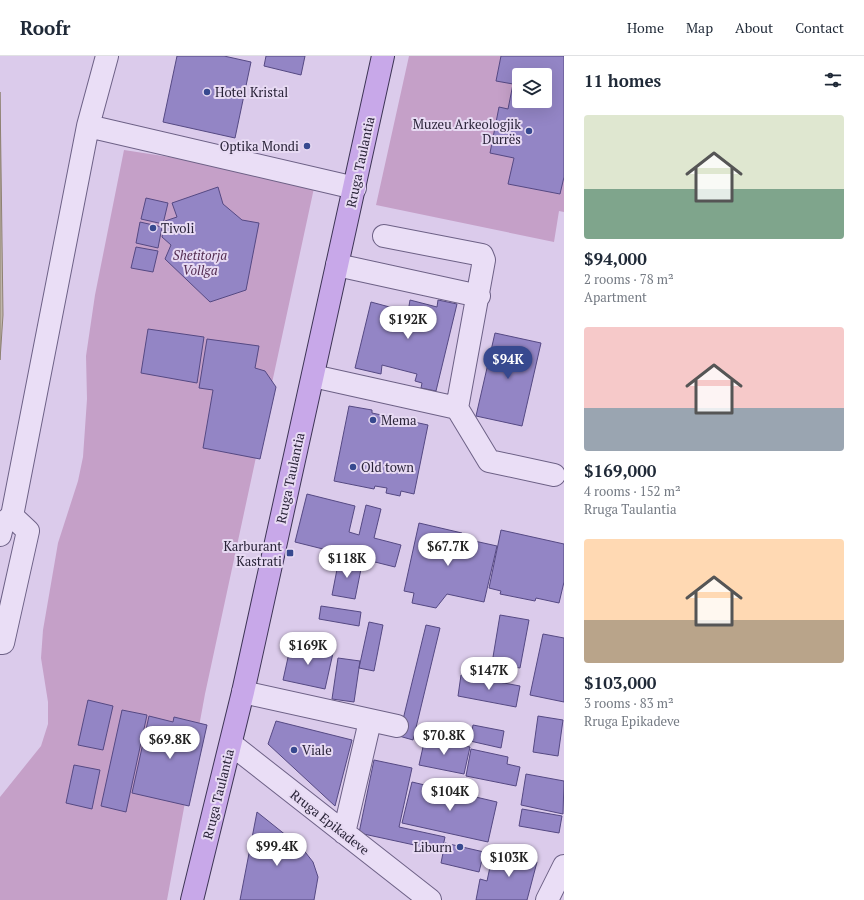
<!DOCTYPE html>
<meta charset="utf-8">
<style>
body{margin:0;font-family:"PT Serif",serif;background:#f2f2f3;color:#1f2937;height:100vh;display:flex;flex-direction:column;font-size:15px;white-space:nowrap}
*{box-sizing:border-box;margin:0}
p{font-size:13px;color:#747a83}
.icon{flex:none;width:22px;height:22px;fill:none;stroke:currentColor;stroke-width:2;stroke-linecap:round;stroke-linejoin:round}
.map{position:relative;flex:1;overflow:hidden}
.drawer{display:flex;flex-direction:column;background:#fff;width:300px}
.drawer>*{flex:none}
.buttons{position:absolute;left:512px;top:12px;display:grid;gap:8px}
.buttons a{display:grid;place-items:center;width:40px;height:40px;border-radius:4px;background:#fff;box-shadow:0 4px 16px #0002;font-size:20px}
.price{position:absolute;translate:-50% -34px;padding:0 9px;border-radius:14px;background:#fff;color:#222;font-size:13px;line-height:26px;filter:drop-shadow(0 1px 2px #0008)}
.price::after{content:'';position:absolute;left:50%;top:24px;width:12px;height:9px;margin-left:-6px;background:inherit;clip-path:polygon(0 0,100% 0,50% 100%)}
.price.active{background:#37498f;color:#fff}
ul{padding:0;list-style:none}
li{display:grid;align-content:center;gap:8px;height:212px;padding:0 20px}
li span{display:grid;place-items:center;height:124px;border-radius:4px;color:#555}
li>.icon{margin-inline-start:auto}
span .icon{width:72px;height:72px;fill:#fffc;stroke-width:1}
li b{font-size:17px}
h2{display:flex;justify-content:space-between;align-items:center;height:48px;padding:0 20px;font-size:17px}
header{display:flex;align-items:center;gap:24px;box-sizing:border-box;height:56px;padding:0 20px;background:#fff;border-bottom:1px solid #e0e1e3}
header strong{font-size:19px}
nav{display:flex;gap:22px;margin-inline-start:auto;font-size:14px}
main{display:flex;flex:1;min-height:0}
.map>svg:first-child{display:block}
.green{fill:#c5a0c8;fill-rule:evenodd}
.water{fill:#c0b6ab;stroke:#8e8172}
.building{fill:#9385c5;stroke:#554983;fill-rule:evenodd}
.lines{fill:none;stroke-linecap:round;stroke-linejoin:round}
.minor-casing{stroke:#6d6186;stroke-width:24}
.major-casing{stroke:#3d3455;stroke-width:24}
.minor{stroke:#eadef6;stroke-width:22}
.major{stroke:#c8a8e9;stroke-width:22}
.poi-dot{fill:#37498f;stroke:#e7daf3;stroke-width:1.5}
.labels{text-anchor:middle;dominant-baseline:central;stroke-width:4;stroke-linejoin:round;paint-order:stroke}
.poi-label{font-size:13px;fill:#292338;stroke:#e7daf3;text-anchor:start}
.street-label{font-size:13px;fill:#292338;stroke:#e7daf3}
.park-label{font-size:13px;font-style:italic;fill:#532c51;stroke:#e7daf3}
</style>
<header>
<strong>Roofr</strong>
<nav><a>Home</a><a>Map</a><a>About</a><a>Contact</a></nav>
</header>
<main>
<div class="map">
<svg width="564" height="844" viewBox="0 0 564 844">
<rect width="100%" height="100%" fill="#dbcbeb"/>
<path class="green" d="M 409,0 L 564,0 L 564,156 L 559,155 L 554,186 L 376,149 ZM 519,19 L 545,19 L 545,45 L 519,45 Z
M 124,94 L 176,102 L 314,132 L 205,638 L 167,844 L 0,844 L 0,741 L 41,690 L 48,668 L 48,646 L 41,602 L 43,574 L 58,487 L 78,425 L 83,401 L 87,343 L 86,300 L 95,239 Z"/>
<path class="water" d="M 0,36 L 3,259 L 0,304 Z"/>
<path class="building" d="M 177,0 L 224,0 L 251,6 L 235,82 L 163,66 Z
M 266,0 L 305,0 L 301,19 L 264,10 Z
M 501,0 L 564,0 L 564,121 L 560,138 L 508,128 L 514,102 L 490,97 L 499,51 L 508,53 L 513,28 L 496,25 ZM 519,19 L 545,19 L 545,45 L 519,45 Z
M 218,131 L 223,148 L 242,164 L 259,167 L 246,234 L 210,246 L 165,203 L 171,189 L 162,181 L 165,165 L 177,161 L 172,147 Z
M 146,142 L 168,147 L 163,168 L 141,163 Z
M 140,166 L 162,171 L 158,192 L 136,187 Z
M 136,191 L 158,195 L 153,216 L 131,212 Z
M 410,244 L 437,251 L 438,244 L 457,248 L 436,335 L 421,332 L 422,327 L 415,325 L 417,318 L 382,309 L 381,318 L 355,312 L 371,246 L 408,256 Z
M 148,273 L 204,281 L 197,327 L 141,317 Z
M 495,277 L 541,287 L 522,370 L 476,360 Z
M 207,283 L 259,290 L 255,312 L 265,315 L 276,331 L 260,403 L 203,392 L 213,334 L 199,332 Z
M 349,350 L 372,354 L 372,357 L 428,369 L 414,438 L 401,435 L 400,440 L 386,437 L 387,432 L 375,430 L 374,433 L 334,425 Z
M 307,438 L 355,450 L 349,476 L 359,479 L 366,449 L 381,453 L 374,482 L 401,489 L 395,511 L 295,486 Z
M 419,467 L 462,477 L 461,482 L 497,490 L 484,546 L 447,538 L 436,552 L 412,547 L 414,537 L 404,535 Z
M 501,474 L 564,488 L 564,526 L 559,547 L 536,542 L 535,545 L 500,538 L 501,535 L 489,532 Z
M 339,503 L 362,508 L 355,543 L 332,539 Z
M 321,550 L 361,556 L 359,570 L 319,563 Z
M 500,559 L 529,564 L 520,612 L 492,607 Z
M 369,566 L 383,569 L 374,615 L 359,612 Z
M 426,569 L 440,572 L 413,684 L 399,680 Z
M 543,578 L 564,582 L 564,646 L 530,639 Z
M 291,588 L 333,597 L 325,633 L 283,624 Z
M 338,602 L 360,605 L 354,646 L 332,643 Z
M 461,619 L 520,630 L 516,651 L 458,640 Z
M 88,644 L 113,650 L 103,694 L 78,689 Z
M 122,654 L 147,659 L 126,756 L 101,750 Z
M 149,660 L 173,666 L 174,661 L 207,669 L 189,750 L 132,737 Z
M 538,660 L 563,664 L 558,700 L 533,696 Z
M 276,665 L 352,684 L 335,750 L 268,688 Z
M 473,669 L 504,675 L 501,692 L 470,685 Z
M 425,682 L 470,691 L 464,718 L 419,709 Z
M 471,693 L 508,701 L 507,708 L 520,711 L 516,730 L 466,720 Z
M 374,704 L 412,712 L 399,771 L 445,781 L 442,795 L 359,777 Z
M 74,709 L 100,714 L 92,753 L 66,747 Z
M 526,718 L 564,725 L 563,758 L 521,749 Z
M 412,726 L 497,746 L 488,786 L 402,767 Z
M 522,753 L 562,760 L 559,777 L 519,770 Z
M 257,756 L 302,792 L 313,806 L 318,821 L 314,844 L 240,844 Z
M 445,787 L 484,796 L 479,816 L 441,807 Z
M 510,791 L 527,795 L 525,802 L 537,806 L 527,844 L 476,844 L 480,823 L 487,825 L 490,811 L 495,803 L 505,804 L 506,796 Z"/>
<g class="lines">
<defs>
<path id="minor" d="M 88,70 L 355,132
M 384,180 L 482,199 L 484,204 L 457,352 L 489,405 L 554,419
M 337,209 L 479,240
M 313,320 L 457,352
M 0,479 L 3,467 L 12,460 L 88,70 L 107,0
M 0,587 L 3,587 L 28,475 L 12,460
M 243,636 L 397,670
M 231,688 L 430,844
M 344,777 L 370,665
M 547,844 L 564,810"/>
<path id="major" d="M 192,844 L 243,636 L 383,0"/>
</defs>
<use href="#minor" class="minor-casing"/>
<use href="#major" class="major-casing"/>
<use href="#minor" class="minor"/>
<use href="#major" class="major"/>
</g>
<g class="poi-dot">
<circle cx="207" cy="36" r="4"/>
<circle cx="529" cy="75" r="4"/>
<circle cx="307" cy="90" r="4"/>
<circle cx="153" cy="172" r="4"/>
<circle cx="373" cy="364" r="4"/>
<circle cx="353" cy="411" r="4"/>
<rect x="286" y="493" width="8" height="8" rx="2"/>
<circle cx="294" cy="694" r="4"/>
<circle cx="460" cy="791" r="4"/>
</g>
<g class="labels">
<g class="poi-label">
<text x="215" y="36">Hotel Kristal</text>
<text x="521" y="68" text-anchor="end">Muzeu Arkeologjik<tspan x="521" dy="15">Durrës</tspan></text>
<text x="299" y="90" text-anchor="end">Optika Mondi</text>
<text x="161" y="172">Tivoli</text>
<text x="381" y="364">Mema</text>
<text x="361" y="411">Old town</text>
<text x="282" y="490" text-anchor="end">Karburant<tspan x="282" dy="15">Kastrati</tspan></text>
<text x="302" y="694">Viale</text>
<text x="452" y="791" text-anchor="end">Liburn</text>
</g>
<g class="street-label">
<text transform="translate(360 106) rotate(-78)">Rruga Taulantia</text>
<text transform="translate(290 422) rotate(-78)">Rruga Taulantia</text>
<text transform="translate(218 738) rotate(-76)">Rruga Taulantia</text>
<text transform="translate(330 766) rotate(38)">Rruga Epikadeve</text>
</g>
<g class="park-label">
<text x="200" y="199">Shetitorja<tspan x="200" dy="15">Vollga</tspan></text>
</g>
</g>
</svg>
<div class="buttons">
<a><svg class="icon" aria-label="layers" viewBox="0 0 24 24"><path d="M12 4l9 5-9 5-9-5zM3 14l9 5 9-5"/></svg></a>
</div>
<b class="price" style="left:408px;top:284px">$192K</b>
<b class="price active" style="left:508px;top:324px">$94K</b>
<b class="price" style="left:448px;top:511px">$67.7K</b>
<b class="price" style="left:347px;top:523px">$118K</b>
<b class="price" style="left:308px;top:610px">$169K</b>
<b class="price" style="left:489px;top:635px">$147K</b>
<b class="price" style="left:444px;top:700px">$70.8K</b>
<b class="price" style="left:170px;top:704px">$69.8K</b>
<b class="price" style="left:450px;top:756px">$104K</b>
<b class="price" style="left:277px;top:811px">$99.4K</b>
<b class="price" style="left:509px;top:822px">$103K</b>
</div>
<section class="drawer">
<h2>11 homes<svg class="icon" aria-label="filters" viewBox="0 0 24 24"><path d="M4 7h16M4 17h16"/><circle cx="9" cy="7" r="2"/><circle cx="15" cy="17" r="2"/></svg></h2>
<ul>
<li><span style="background:linear-gradient(#dfe7d0 60%,#7fa58c 0)"><svg class="icon" aria-label="home" viewBox="0 0 24 24"><path d="M3 11l9-7 9 7M6 9v11h12V9"/></svg></span><div><b>$94,000</b><p>2 rooms · 78 m²</p><p>Apartment</p></div></li>
<li><span style="background:linear-gradient(#f6c9c9 65%,#9aa5b1 0)"><svg class="icon" aria-label="home" viewBox="0 0 24 24"><path d="M3 11l9-7 9 7M6 9v11h12V9"/></svg></span><div><b>$169,000</b><p>4 rooms · 152 m²</p><p>Rruga Taulantia</p></div></li>
<li><span style="background:linear-gradient(#ffd9b3 65%,#b9a48a 0)"><svg class="icon" aria-label="home" viewBox="0 0 24 24"><path d="M3 11l9-7 9 7M6 9v11h12V9"/></svg></span><div><b>$103,000</b><p>3 rooms · 83 m²</p><p>Rruga Epikadeve</p></div></li>
</ul>
</section>
</main>
